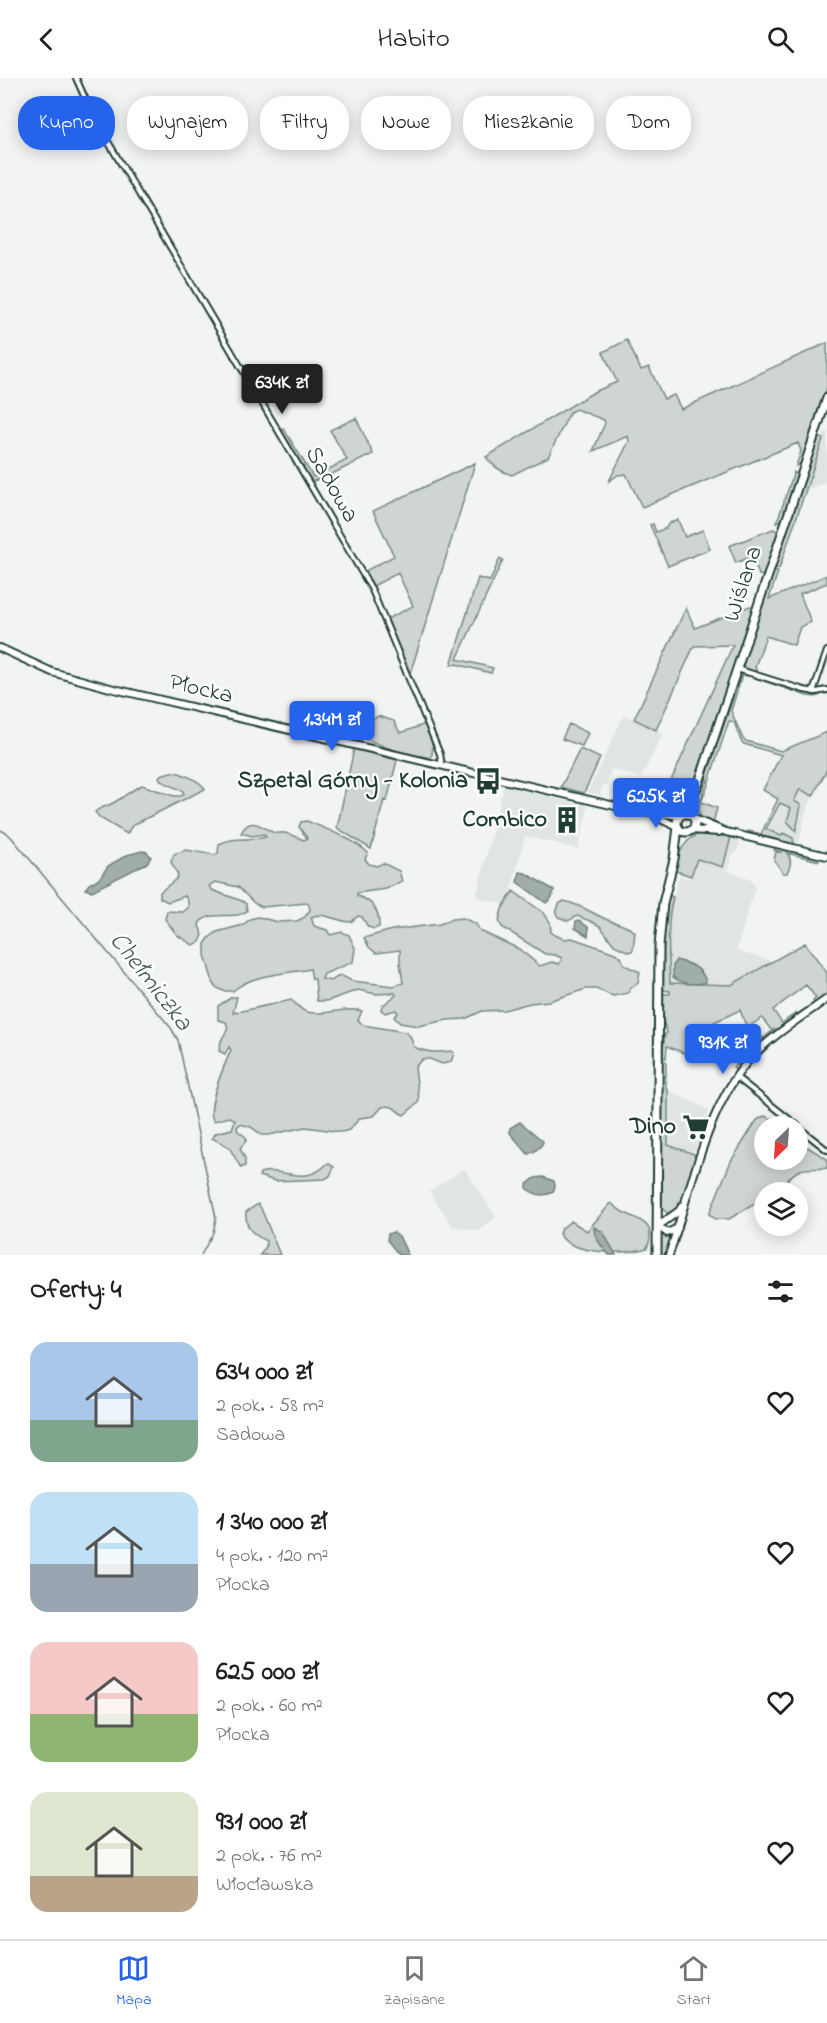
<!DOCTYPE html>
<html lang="pl">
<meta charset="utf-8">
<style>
body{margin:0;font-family:"Indie Flower",sans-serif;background:#f2f2f2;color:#202124;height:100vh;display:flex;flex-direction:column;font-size:22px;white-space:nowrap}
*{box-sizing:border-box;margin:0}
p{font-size:20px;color:#757577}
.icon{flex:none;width:33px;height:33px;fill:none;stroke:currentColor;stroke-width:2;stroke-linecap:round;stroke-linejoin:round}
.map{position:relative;height:1177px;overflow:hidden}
.details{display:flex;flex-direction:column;background:#fff;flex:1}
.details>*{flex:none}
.hud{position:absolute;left:18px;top:18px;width:792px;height:54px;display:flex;gap:12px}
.needle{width:39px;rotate:205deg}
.fabs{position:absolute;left:754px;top:1038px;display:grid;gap:12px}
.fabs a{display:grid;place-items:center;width:54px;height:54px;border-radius:50%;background:#fff;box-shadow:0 3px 15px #0003;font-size:30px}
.price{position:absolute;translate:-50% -51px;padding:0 14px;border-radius:6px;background:#2563eb;color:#fff;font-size:20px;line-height:39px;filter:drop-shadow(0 2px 3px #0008)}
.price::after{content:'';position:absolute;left:50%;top:36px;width:18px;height:14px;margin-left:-9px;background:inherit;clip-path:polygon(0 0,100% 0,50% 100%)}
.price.on{background:#222;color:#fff}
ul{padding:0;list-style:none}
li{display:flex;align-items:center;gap:18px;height:150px;padding:0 30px}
li span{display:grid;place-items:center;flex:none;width:168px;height:120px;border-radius:18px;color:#555}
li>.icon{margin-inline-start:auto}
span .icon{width:72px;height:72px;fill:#fffc;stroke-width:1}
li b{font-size:26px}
h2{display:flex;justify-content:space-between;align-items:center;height:72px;padding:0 30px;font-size:26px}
.pill{padding:0 21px;border-radius:24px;background:#fff;box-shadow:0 3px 15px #0003;font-size:21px;line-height:54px}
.pill.on{background:#2563eb;color:#fff}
header{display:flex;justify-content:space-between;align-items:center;height:78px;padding:0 30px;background:#fff;font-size:27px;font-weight:600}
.tabs{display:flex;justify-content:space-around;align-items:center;height:84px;border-top:2px solid #e0e0e0;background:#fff;font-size:16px;color:#757577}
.tabs a{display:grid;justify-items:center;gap:3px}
.tabs .on{color:#2563eb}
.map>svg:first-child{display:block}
.built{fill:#e0e4e3}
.green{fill:#ced5d3;stroke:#768984;stroke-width:1.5}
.water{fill:#a1adaa;stroke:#6d807b;stroke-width:1.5}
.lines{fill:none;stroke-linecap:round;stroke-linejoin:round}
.stream{stroke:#6d807b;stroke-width:1.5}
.minor-casing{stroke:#1f3d34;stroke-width:8}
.secondary-casing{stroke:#1f3d34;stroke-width:10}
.primary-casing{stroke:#1f3d34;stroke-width:11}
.minor{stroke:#fff;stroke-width:4}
.secondary{stroke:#fff;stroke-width:6}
.primary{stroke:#fff;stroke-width:7}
.labels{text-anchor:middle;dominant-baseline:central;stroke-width:4.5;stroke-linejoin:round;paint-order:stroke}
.street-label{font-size:24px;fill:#1f3d34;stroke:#fff}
.poi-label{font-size:24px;font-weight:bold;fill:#1f3d34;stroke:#fff;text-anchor:end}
.water-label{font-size:26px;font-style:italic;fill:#465f57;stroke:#fff}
</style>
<header><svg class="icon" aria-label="back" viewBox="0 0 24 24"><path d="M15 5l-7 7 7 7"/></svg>Habito<svg class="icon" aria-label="search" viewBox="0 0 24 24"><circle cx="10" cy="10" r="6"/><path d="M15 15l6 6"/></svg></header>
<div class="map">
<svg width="827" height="1177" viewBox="0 0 827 1177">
<rect width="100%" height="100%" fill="#f2f3f3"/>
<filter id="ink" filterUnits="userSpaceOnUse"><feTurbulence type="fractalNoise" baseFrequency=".0167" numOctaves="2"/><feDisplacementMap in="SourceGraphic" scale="12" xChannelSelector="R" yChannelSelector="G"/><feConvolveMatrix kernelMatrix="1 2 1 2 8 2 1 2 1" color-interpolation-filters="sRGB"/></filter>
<g filter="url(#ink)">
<path class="built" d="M 827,353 L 827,403 L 806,412 L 825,354 Z
M 624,637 L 663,655 L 641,700 L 611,691 L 607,707 L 603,707 L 600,717 L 588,714 Z
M 504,708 L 588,728 L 578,771 L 525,758 L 507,827 L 476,819 Z
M 800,711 L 813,718 L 805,737 L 799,765 L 761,756 L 778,720 Z
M 731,761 L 740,763 L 736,776 L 732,777 L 727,793 L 751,801 L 755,809 L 736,873 L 772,883 L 731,907 L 670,905 L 668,866 L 671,828 L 679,798 L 690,801 L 697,781 L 723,789 Z
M 668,1012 L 709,1032 L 694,1076 L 668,1067 Z
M 465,1091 L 496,1139 L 479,1153 L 453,1148 L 429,1113 Z"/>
<path class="green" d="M 627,262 L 641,292 L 649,289 L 664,321 L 674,317 L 681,331 L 827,265 L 827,309 L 802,385 L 796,388 L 801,373 L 798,365 L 642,429 L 626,396 L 618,397 L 609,403 L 629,363 L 628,358 L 593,373 L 605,345 L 604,342 L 576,331 L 570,334 L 548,379 L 512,397 C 501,393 493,389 486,379 L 594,314 L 617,304 L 603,274 Z
M 356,340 L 373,376 L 334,395 L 311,404 L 281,353 L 284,351 L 313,399 L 347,382 L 330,352 Z
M 818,359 L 823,361 L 779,491 L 775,490 Z
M 475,385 L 411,593 L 409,594 L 387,541 L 413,528 L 398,495 L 373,508 L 365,493 L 394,478 L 373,433 Z
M 794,394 L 798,397 L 783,441 L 777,444 Z
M 678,442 L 685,459 L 703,452 L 710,471 L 668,488 L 650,447 L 653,446 L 656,454 L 666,450 L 669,445 Z
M 773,451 L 780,454 L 765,498 L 759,497 L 752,478 L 736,485 L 729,468 Z
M 500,480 L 503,482 L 457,581 L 493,590 L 491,595 L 456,586 L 451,587 L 478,500 L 490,503 Z
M 773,493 L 778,494 L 769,521 L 827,497 L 827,505 L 800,516 L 811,544 L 800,549 L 794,567 L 766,558 L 755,589 L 757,594 L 741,589 Z
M 750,528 L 754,529 C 736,584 719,640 698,694 C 693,705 691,723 681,730 C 671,738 632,726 619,723 L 658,731 L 733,567 L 694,568 L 656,652 L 634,641 L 686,530 L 695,550 Z
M 741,595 L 748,598 L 742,597 L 731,633 L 743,661 L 746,663 L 781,673 L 827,654 L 827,691 L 813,718 L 800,711 L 794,723 L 801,727 L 796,753 L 787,743 L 791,730 L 780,725 L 766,751 L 781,758 L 783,755 L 793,760 L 794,766 L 748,754 L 748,753 L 761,756 L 778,721 L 763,712 L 781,677 L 744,666 L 741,663 L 734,644 L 729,643 L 709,703 L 706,701 Z
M 756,599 L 803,614 L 822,616 L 816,619 L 807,618 L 755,600 Z
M 378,638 L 394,643 L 400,655 L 426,646 L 433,665 L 432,677 L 429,680 C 402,676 373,666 350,652 L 351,649 L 368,644 Z
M 569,646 L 588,655 L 582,668 L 562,661 Z
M 354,671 L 397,682 L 387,723 L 384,722 L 371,771 L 337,750 Z
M 580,671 L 600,680 L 584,715 L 561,709 Z
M 171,694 C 179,693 201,703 205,711 L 137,745 L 131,749 L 127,756 L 100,740 L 95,734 C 100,729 106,729 113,725 C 123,720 131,712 142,707 L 174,718 L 181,718 L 184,716 L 183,713 L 161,703 L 159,699 L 161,697 Z
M 706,703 L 709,705 L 701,724 L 717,730 L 713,745 L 702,741 L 698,733 Z
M 307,743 C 324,750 356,762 368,775 L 365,781 L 369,786 L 377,788 L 383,785 L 399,793 L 402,803 L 386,811 L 357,815 L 357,818 C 372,822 380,833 379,849 L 374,851 L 368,849 L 362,839 L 358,838 L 351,844 C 337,844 324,833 311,839 L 314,848 L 327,852 L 330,857 L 342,854 L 349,857 L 355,870 L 353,884 L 324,896 L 322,901 L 331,903 L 340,897 L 352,903 L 394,908 L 403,905 L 400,885 L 400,872 L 376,875 L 369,869 L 364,860 L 392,852 L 440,846 L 452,841 L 463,840 L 476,846 L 480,853 L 519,871 L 540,888 L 552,884 L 559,886 L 562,880 L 555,877 L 545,876 L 502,849 L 499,843 L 502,831 L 513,813 L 544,835 L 550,844 L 551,854 L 555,857 L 564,861 L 572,860 L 615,875 L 621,879 L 624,887 L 640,894 L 638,905 L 630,911 L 628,915 L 613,918 L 596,911 L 586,911 L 549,923 L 530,925 L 504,932 L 482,933 L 465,941 L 447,942 L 418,948 L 400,945 L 394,939 L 398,935 L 396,932 L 385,935 L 381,932 L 382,928 L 396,917 L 395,915 L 376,916 L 358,912 L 327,923 L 317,923 L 315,901 L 312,901 L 310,891 C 285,896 252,896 233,913 L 223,913 L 214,908 L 205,877 L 205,866 L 209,860 L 217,854 L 243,847 L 250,841 L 258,839 L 278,844 L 297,843 L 305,839 L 310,832 L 309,827 L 307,825 L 262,829 L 254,825 L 238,809 L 215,804 L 209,808 L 212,812 L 242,823 L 246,826 L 247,833 C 235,843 215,831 200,844 L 199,848 L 203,857 L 200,864 L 193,867 L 177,857 L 165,841 L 167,833 L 183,834 L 188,830 L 188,824 L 185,818 L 168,824 L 160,820 L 160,814 L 176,801 L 178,797 L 171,784 L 174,776 L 186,772 L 215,777 L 218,775 L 219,766 C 234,758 250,763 266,759 L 264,756 L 252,758 L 241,755 C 251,736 263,751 275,755 C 281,756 279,754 285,755 C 292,756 298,760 304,762 L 307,760 L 299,749 L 301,744 Z
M 704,755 L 731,759 L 723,789 L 697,781 L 691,798 L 676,793 L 674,791 C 679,773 686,758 704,755 Z
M 777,769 L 819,779 L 819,783 L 787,775 C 792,781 791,787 787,795 L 783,795 L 774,782 L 776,774 L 782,774 L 774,772 Z
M 668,817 L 673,819 C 666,846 669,877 670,905 L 731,907 L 805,865 L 827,895 L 827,918 L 815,926 L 813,923 L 816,920 L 806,907 L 773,932 L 782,945 L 796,935 L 799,938 L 777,954 L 774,951 L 772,953 L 773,956 L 768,960 L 766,958 L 772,953 L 762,940 L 747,950 L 740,932 L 706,948 L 714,969 L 711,974 L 704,965 L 694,979 L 667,968 L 666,980 L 662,979 L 665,956 L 667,955 L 662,939 L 663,916 L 670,916 L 670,913 L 663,912 L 664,840 Z
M 564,823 C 580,826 593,836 608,842 C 618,846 627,847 635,854 L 633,872 L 629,874 L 614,867 L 600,848 L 590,843 L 577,838 L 568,843 L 558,839 L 556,835 L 559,826 Z
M 232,919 L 237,919 L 233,935 L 291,922 C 297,926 300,932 307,934 C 323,939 344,928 362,933 L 358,942 L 363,947 L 405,954 L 410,958 L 414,969 C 428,976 437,974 452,973 L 454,975 L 451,984 L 442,986 L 430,981 L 422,981 L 415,989 L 419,1022 L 418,1025 L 404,1037 C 394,1033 396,1026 382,1029 L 374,1038 L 360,1040 L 349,1052 L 342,1054 L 305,1049 L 269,1057 L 262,1057 L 251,1049 L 240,1046 L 237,1049 L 238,1053 L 246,1059 L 246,1063 L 240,1070 L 245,1081 L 245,1088 L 241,1090 L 229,1069 L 212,1060 L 216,1055 L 232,1051 L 235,1042 L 230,1039 L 214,1043 C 204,1032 225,986 231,972 L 229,969 L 225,976 L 219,973 L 221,963 L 228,950 L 226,944 L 218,942 L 218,928 Z
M 748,956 L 752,968 L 764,959 L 766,962 L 738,993 L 733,990 L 742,979 L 727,968 Z
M 662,982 L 666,983 L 666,1011 L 668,1012 L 668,1067 L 694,1076 L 696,1083 C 691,1099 687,1132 667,1135 L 662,1130 Z
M 764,1038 L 773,1041 L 784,1048 L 765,1048 L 765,1082 L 798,1082 L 798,1063 L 827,1081 L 827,1090 C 817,1092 807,1088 798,1093 C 786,1100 779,1114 765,1114 L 765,1120 L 729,1141 L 715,1141 L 709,1136 L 731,1083 L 757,1042 Z
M 328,1085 L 334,1089 L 330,1098 L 325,1101 L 275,1103 L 259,1098 L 260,1095 C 284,1088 304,1110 328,1085 Z
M 611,1125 C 616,1129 621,1134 627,1136 C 645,1144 656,1148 647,1170 C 625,1177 572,1177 559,1156 L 561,1151 L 571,1143 L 587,1153 Z
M 258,1126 L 261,1130 L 280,1177 L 260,1177 L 266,1169 L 266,1163 C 252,1156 245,1150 246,1134 Z
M 661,1156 L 672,1157 L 665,1177 L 660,1177 Z"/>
<path class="water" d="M 142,773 L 147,774 L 151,779 L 147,785 L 92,813 L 85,811 L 89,806 L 99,801 L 108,788 L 127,777 Z
M 520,794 L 525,795 L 554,812 L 552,819 L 546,825 L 517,804 Z
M 579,842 L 589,850 L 588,858 L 575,850 L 576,843 Z
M 676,882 C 691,886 702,889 706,904 C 696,908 682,906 673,899 L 673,888 Z
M 520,1044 L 543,1063 C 543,1068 533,1075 528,1076 L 510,1055 L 510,1050 Z
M 543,1099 L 554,1103 L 555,1108 L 553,1114 C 544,1119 535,1117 527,1111 L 527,1106 L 535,1100 Z
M 594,1149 L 603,1154 L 616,1177 L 609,1177 C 603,1169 593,1160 594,1149 Z
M 393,1154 L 399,1158 L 408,1177 L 399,1177 L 387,1162 L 388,1156 Z"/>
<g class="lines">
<path class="stream" d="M 0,752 L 7,755 L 12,760 L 171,950 L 178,962 L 216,1140 L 213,1155 L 201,1177"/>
<defs>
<path id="minor" d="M 76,0 L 93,38 L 372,512 L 440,676 L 442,687
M 737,591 L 804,612 L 816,614 L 827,612
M 813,614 L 827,573
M 736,999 L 798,1048
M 798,1049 L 827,1072"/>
<path id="secondary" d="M 0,570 L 52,594 L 110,610 L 628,731 L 680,738
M 656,739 L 678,749
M 694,741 L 726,754 L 827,778
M 691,752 L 719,754
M 678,1150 L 667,1155 L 658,1148 L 679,1133 L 682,1128
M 669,1177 C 689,1117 707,1030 748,983 C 771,958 800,940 827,921"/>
<path id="primary" d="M 684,736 L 699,705 L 827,320
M677 745a9 9 0 1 1 18 0a9 9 0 1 1-18 0Z
M 657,1177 L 659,868 L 663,825 L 674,781 L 678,749"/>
</defs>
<use href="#minor" class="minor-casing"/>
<use href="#secondary" class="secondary-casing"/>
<use href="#primary" class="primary-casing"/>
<use href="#minor" class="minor"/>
<use href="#secondary" class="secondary"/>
<use href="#primary" class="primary"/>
</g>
</g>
<defs>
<symbol id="bus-bare" viewBox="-9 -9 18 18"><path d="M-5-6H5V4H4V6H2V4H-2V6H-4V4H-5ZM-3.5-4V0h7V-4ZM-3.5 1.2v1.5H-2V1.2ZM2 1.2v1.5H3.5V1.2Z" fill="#1f3d34" stroke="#fff" stroke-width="2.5" paint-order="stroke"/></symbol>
<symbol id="building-bare" viewBox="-9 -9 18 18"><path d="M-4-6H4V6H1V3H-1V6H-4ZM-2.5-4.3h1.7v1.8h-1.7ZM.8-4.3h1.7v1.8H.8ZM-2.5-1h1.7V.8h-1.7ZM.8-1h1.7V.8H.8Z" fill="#1f3d34" stroke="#fff" stroke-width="2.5" paint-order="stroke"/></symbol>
<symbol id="supermarket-bare" viewBox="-9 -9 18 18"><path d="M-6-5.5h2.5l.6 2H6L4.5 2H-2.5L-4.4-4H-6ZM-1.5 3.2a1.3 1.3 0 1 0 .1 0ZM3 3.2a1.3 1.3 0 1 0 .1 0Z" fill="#1f3d34" stroke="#fff" stroke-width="2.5" paint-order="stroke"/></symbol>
</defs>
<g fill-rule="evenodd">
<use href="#bus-bare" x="469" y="684" width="38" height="38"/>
<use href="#building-bare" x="548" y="723" width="38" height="38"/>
<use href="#supermarket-bare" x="677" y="1030" width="38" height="38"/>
</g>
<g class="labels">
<g class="street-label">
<text transform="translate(331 407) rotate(60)">Sadowa</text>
<text transform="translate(744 506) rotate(-72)">Wiślana</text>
<text transform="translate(201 612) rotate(13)">Płocka</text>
</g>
<g class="poi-label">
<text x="468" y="703">Szpetal Górny - Kolonia</text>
<text x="547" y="742">Combico</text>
<text x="676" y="1049">Dino</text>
</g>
<g class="water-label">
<text transform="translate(150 904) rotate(52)">Chełmiczka</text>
</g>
</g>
</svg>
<div class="fabs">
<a><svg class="needle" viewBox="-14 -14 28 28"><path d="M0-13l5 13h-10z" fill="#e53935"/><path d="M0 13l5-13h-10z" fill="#757577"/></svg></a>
<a><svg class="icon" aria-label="layers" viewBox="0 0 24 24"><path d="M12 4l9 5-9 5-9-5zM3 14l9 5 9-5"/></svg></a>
</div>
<b class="price on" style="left:282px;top:337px">634K zł</b>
<b class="price" style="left:332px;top:674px">1.34M zł</b>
<b class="price" style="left:656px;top:751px">625K zł</b>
<b class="price" style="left:723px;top:997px">931K zł</b>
<div class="hud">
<a class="pill on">Kupno</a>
<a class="pill">Wynajem</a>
<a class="pill">Filtry</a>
<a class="pill">Nowe</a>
<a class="pill">Mieszkanie</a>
<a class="pill">Dom</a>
</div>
</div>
<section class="details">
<h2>Oferty: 4<svg class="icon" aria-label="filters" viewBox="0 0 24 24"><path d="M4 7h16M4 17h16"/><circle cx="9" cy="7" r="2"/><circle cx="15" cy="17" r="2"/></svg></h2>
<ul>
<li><span style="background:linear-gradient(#a9c7e8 65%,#7fa58c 0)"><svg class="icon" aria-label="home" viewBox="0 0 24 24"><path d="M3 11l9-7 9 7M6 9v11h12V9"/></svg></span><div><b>634 000 zł</b><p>2 pok. · 58 m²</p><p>Sadowa</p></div><svg class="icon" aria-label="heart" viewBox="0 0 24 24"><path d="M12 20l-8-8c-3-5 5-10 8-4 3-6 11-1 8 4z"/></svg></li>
<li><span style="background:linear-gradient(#bfe0f5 60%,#9aa5b1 0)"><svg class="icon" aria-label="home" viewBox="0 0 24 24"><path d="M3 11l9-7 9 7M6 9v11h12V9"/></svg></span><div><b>1 340 000 zł</b><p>4 pok. · 120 m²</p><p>Płocka</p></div><svg class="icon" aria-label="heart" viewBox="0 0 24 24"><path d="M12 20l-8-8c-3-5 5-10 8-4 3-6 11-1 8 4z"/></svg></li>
<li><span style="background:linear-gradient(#f6c9c9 60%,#8fb573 0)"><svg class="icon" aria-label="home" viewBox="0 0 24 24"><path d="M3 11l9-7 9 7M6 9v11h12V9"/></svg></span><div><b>625 000 zł</b><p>2 pok. · 60 m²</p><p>Płocka</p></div><svg class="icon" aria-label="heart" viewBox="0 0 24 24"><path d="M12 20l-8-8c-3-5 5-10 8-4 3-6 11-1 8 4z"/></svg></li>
<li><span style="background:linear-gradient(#dfe7d0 70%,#b9a48a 0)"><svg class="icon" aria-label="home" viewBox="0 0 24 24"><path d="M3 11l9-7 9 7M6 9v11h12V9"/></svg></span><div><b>931 000 zł</b><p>2 pok. · 76 m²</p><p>Włocławska</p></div><svg class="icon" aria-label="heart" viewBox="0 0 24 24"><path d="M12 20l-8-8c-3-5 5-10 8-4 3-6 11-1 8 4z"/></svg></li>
</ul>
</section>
<nav class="tabs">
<a class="on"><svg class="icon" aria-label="map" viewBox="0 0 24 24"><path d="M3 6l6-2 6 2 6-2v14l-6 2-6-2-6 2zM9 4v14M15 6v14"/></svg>Mapa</a>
<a><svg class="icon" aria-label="saved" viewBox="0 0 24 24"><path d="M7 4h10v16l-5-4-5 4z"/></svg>Zapisane</a>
<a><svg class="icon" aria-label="home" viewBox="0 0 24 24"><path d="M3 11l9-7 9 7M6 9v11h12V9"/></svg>Start</a>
</nav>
